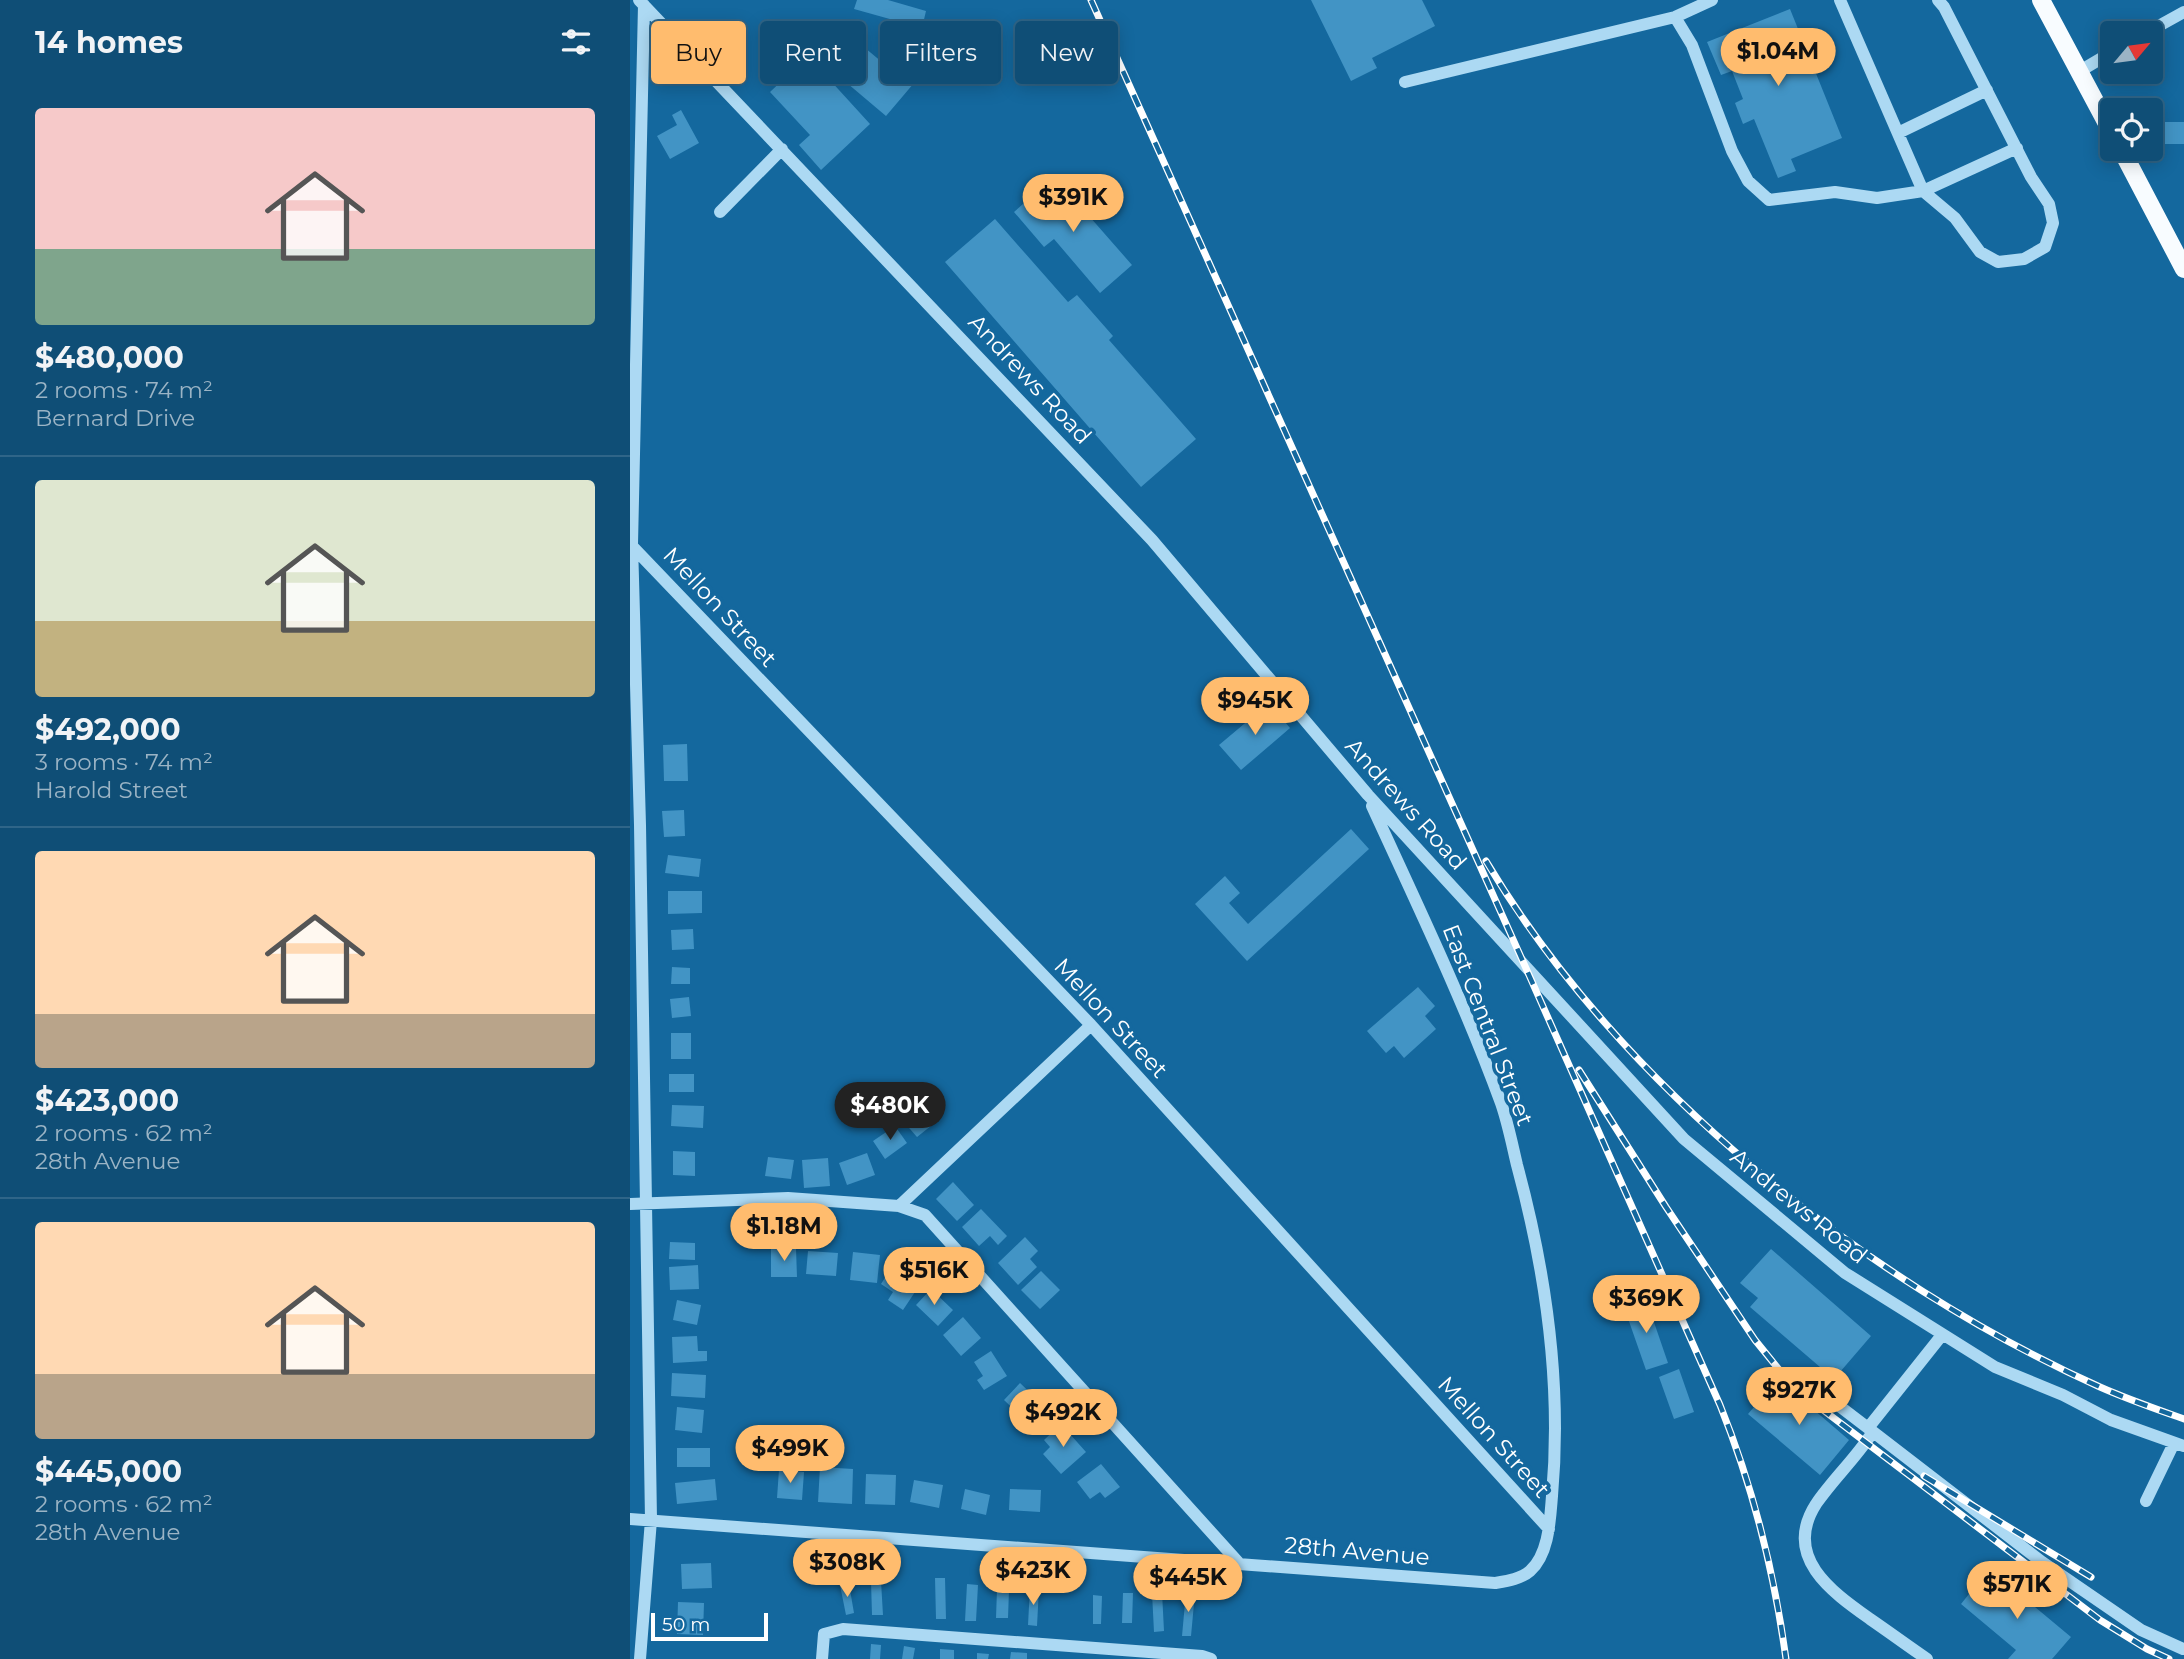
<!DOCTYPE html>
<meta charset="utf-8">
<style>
body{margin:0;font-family:Montserrat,sans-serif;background:#18557b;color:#f1f3f6;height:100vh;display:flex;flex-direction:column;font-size:26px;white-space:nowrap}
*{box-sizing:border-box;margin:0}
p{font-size:23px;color:#9bb4c5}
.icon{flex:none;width:38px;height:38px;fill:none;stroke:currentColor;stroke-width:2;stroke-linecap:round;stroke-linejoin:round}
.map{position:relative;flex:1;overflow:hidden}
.side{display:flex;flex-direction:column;background:#0f4e76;width:630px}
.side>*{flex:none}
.top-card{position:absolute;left:21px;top:21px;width:665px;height:63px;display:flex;gap:14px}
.needle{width:46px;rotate:61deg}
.tools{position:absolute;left:1470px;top:21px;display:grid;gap:14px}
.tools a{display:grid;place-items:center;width:63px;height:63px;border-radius:7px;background:#0f4e76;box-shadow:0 4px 18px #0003,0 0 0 2px #2f6588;font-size:35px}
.scale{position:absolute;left:21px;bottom:18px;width:117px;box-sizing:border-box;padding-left:7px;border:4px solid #fff;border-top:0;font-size:19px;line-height:24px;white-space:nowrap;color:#fff;-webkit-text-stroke:5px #14689e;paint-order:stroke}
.price{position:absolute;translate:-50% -60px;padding:0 16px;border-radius:24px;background:#ffbc6e;color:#111;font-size:23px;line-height:46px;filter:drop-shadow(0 2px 4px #0008)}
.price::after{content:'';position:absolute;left:50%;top:42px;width:21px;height:16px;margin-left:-10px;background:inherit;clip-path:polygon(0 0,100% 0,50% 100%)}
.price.current{background:#222;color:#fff}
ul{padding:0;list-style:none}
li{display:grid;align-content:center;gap:14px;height:371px;padding:0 35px}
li+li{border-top:2px solid #2f6588}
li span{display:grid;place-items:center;height:217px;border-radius:7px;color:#555}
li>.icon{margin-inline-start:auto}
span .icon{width:126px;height:126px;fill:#fffc;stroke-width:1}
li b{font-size:30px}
h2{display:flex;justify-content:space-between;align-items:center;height:84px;padding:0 35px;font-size:30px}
.tag{padding:0 24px;border-radius:7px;background:#0f4e76;box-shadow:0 4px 18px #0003,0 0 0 2px #2f6588;font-size:24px;line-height:63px}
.tag.current{background:#ffbc6e;color:#111}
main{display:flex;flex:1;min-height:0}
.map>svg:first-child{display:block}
.building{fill:#4294c5}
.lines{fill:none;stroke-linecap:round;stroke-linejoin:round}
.minor{stroke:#acd9f3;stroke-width:12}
.major{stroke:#f8fcff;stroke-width:18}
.rail-casing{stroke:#fff;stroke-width:7}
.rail{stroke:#14689e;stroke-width:4.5;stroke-dasharray:13;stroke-linecap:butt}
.labels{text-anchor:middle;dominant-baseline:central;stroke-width:7;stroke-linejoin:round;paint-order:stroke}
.street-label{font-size:23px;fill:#fff;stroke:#14689e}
</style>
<main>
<section class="side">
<h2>14 homes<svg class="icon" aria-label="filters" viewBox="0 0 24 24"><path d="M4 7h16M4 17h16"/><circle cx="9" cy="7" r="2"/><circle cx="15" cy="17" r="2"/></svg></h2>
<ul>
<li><span style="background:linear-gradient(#f6c9c9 65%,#7fa58c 0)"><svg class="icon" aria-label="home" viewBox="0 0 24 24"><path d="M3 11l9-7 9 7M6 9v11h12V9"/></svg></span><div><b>$480,000</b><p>2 rooms · 74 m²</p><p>Bernard Drive</p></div></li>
<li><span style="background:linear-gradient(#dfe7d0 65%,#c2b280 0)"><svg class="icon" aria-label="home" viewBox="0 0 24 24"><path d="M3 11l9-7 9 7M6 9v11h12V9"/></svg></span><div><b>$492,000</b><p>3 rooms · 74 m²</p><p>Harold Street</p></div></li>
<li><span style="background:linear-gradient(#ffd9b3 75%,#b9a48a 0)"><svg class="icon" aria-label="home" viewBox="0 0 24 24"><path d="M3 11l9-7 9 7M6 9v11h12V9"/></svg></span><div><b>$423,000</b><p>2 rooms · 62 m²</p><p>28th Avenue</p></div></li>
<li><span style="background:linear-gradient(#ffd9b3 70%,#b9a48a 0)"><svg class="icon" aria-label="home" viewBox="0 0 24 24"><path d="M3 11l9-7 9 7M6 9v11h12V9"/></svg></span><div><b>$445,000</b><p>2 rooms · 62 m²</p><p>28th Avenue</p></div></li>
</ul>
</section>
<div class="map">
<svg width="1554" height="1659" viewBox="0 0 1554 1659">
<rect width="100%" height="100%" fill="#14689e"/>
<path class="building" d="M 227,0 L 258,0 L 296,11 L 292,28 L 224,9 Z
M 681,0 L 792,0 L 805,26 L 742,58 L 747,68 L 721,81 Z
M 1160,9 L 1212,138 L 1161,159 L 1166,171 L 1148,178 L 1124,119 L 1113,124 L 1105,103 L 1113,99 L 1102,71 L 1091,75 L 1077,42 Z
M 204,22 L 265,73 L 296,36 L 312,50 L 256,116 L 179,51 Z
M 178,56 L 240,124 L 191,170 L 169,145 L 180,135 L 140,92 Z
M 51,110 L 69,143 L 40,159 L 27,136 L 47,125 L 42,115 Z
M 1530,122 L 1554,122 L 1554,144 L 1530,144 Z
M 424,176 L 502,265 L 470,293 L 424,239 L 414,247 L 384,212 Z
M 365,219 L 438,302 L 447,295 L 483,336 L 479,340 L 566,439 L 511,487 L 315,262 Z
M 639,703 L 660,728 L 611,770 L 589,745 Z
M 57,744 L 58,781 L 34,781 L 33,745 Z
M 54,810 L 55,836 L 34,837 L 32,811 Z
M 721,829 L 739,849 L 617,961 L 565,904 L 595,876 L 610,893 L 599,903 L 618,924 Z
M 38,855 L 71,859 L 69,877 L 35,873 Z
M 38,891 L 72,891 L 72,913 L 38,914 Z
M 63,929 L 64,949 L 42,950 L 41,930 Z
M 42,967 L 60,968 L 60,984 L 41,984 Z
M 788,987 L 805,1006 L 795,1016 L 806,1029 L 774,1058 L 764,1046 L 756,1053 L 737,1031 Z
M 59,997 L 61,1016 L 42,1018 L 40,999 Z
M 41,1033 L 61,1033 L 61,1059 L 41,1059 Z
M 39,1074 L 64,1074 L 64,1092 L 39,1092 Z
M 298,1101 L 311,1118 L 287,1137 L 273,1121 Z
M 42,1105 L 74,1106 L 73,1128 L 41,1126 Z
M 265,1126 L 277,1143 L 255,1159 L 243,1141 Z
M 43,1151 L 65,1152 L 65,1176 L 43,1175 Z
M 237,1153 L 245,1175 L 217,1185 L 209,1163 Z
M 138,1157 L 164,1160 L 161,1179 L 135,1176 Z
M 198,1158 L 200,1186 L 174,1188 L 172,1160 Z
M 323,1182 L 344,1205 L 327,1221 L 306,1199 Z
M 351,1209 L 377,1236 L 368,1245 L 360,1236 L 349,1246 L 332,1227 Z
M 395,1237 L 408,1251 L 400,1259 L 407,1267 L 388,1285 L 368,1263 Z
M 40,1242 L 65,1243 L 65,1260 L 39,1259 Z
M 166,1248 L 167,1277 L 141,1277 L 141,1249 Z
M 1141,1249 L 1241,1336 L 1204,1379 L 1120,1307 L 1128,1298 L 1110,1283 Z
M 178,1251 L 208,1253 L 206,1276 L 176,1274 Z
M 223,1252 L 250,1255 L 247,1283 L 220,1280 Z
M 265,1262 L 284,1275 L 278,1284 L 287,1289 L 273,1310 L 258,1300 L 263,1292 L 251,1284 Z
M 68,1265 L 69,1289 L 40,1290 L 39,1267 Z
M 411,1271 L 430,1290 L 410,1309 L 391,1290 Z
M 301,1289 L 323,1310 L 308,1326 L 286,1305 Z
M 1016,1299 L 1038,1363 L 1016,1370 L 994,1307 Z
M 47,1300 L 71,1305 L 67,1325 L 43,1320 Z
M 333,1317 L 351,1338 L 331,1356 L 313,1335 Z
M 67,1336 L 68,1351 L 77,1351 L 77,1361 L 43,1363 L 42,1337 Z
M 361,1351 L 377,1376 L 354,1390 L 347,1380 L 353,1376 L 344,1362 Z
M 1049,1369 L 1064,1412 L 1044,1419 L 1029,1377 Z
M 42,1373 L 76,1375 L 75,1398 L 41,1396 Z
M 1148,1379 L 1219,1440 L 1190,1475 L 1118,1414 Z
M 390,1383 L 414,1406 L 406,1414 L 415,1422 L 406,1431 L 374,1400 Z
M 47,1407 L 74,1410 L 72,1433 L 45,1430 Z
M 431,1424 L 456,1452 L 431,1474 L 413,1454 L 420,1447 L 414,1440 Z
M 47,1448 L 80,1448 L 80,1467 L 47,1467 Z
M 471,1464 L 490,1487 L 475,1498 L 470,1492 L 460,1499 L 447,1482 Z
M 190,1467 L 223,1469 L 222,1504 L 188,1502 Z
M 149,1470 L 174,1472 L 172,1500 L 147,1498 Z
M 236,1474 L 266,1475 L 265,1505 L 235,1504 Z
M 85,1479 L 87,1500 L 47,1504 L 45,1483 Z
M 284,1480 L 313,1485 L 309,1508 L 280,1502 Z
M 335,1489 L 360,1495 L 356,1515 L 331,1509 Z
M 380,1489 L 411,1490 L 410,1512 L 379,1510 Z
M 81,1563 L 82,1588 L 52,1589 L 51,1564 Z
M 1358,1568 L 1441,1637 L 1422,1659 L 1378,1659 L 1386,1650 L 1331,1604 L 1339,1594 L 1353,1605 L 1364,1592 L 1349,1579 Z
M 305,1578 L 315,1578 L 316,1619 L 306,1619 Z
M 241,1581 L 251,1581 L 253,1615 L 242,1615 Z
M 219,1584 L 224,1613 L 216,1615 L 210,1585 Z
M 337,1584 L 348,1585 L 346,1621 L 335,1621 Z
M 400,1587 L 409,1588 L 407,1626 L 398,1625 Z
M 367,1589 L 379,1590 L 378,1618 L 366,1618 Z
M 532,1592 L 534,1631 L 524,1632 L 522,1593 Z
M 556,1592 L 565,1593 L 561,1636 L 552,1636 Z
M 493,1593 L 503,1593 L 502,1623 L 492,1623 Z
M 463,1595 L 472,1596 L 471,1624 L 463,1624 Z
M 48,1602 L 74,1603 L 73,1635 L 47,1634 Z
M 241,1644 L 251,1645 L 250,1659 L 240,1659 Z
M 274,1646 L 285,1648 L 283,1659 L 272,1659 Z
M 310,1649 L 324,1650 L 324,1659 L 310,1659 Z
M 381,1652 L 397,1653 L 397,1659 L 380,1659 Z
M 347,1653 L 359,1654 L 358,1659 L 347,1659 Z"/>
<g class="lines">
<path class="minor" d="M 9,0 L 522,540 L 738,795 L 1054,1139 L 1215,1273 L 1365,1367 L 1433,1395 L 1481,1420 L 1554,1446
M 1210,0 L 1293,191 L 1387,148
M 1045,17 L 1062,45 L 1102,151 L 1118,181 L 1139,200 L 1205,192 L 1247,198 L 1293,191 L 1325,218 L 1350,252 L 1368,262 L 1394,259 L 1415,247 L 1423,223 L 1419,204 L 1401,177 L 1314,7 L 1308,0
M 1516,33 L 1554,12
M 1450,71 L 1482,52
M 775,82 L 1045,17 L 1082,0
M 1268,133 L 1357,90
M 90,212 L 152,149
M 0,544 L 461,1025 L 919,1529
M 0,1204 L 158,1198 L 269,1206 L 461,1025
M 269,1206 L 295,1215 L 608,1562
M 1312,1335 L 1238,1428 L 1412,1562 L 1511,1630 L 1553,1649
M 1170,1376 L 1238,1428
M 1242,1433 C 1226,1458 1203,1479 1186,1504 C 1152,1557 1202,1592 1240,1619 C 1259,1632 1278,1646 1297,1659
M 1516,1501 L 1544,1443
M 0,1519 L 865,1583 C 877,1581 891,1579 900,1571 C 919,1554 920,1520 922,1496 C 932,1385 916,1272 887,1165 C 882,1144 878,1123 871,1103 C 834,1002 787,904 742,806
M 10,1659 L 21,1520 L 10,825 L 2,544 L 14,5
M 192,1659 L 194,1634 L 213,1629 L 572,1656 L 581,1659"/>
<path class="major" d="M 1411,0 L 1482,133
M 1491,149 L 1554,269"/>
<defs>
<path id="rail" d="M 461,0 L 895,966 L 1090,1405 C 1123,1487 1144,1571 1156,1659
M 856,861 C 989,1085 1234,1281 1470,1387 C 1497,1399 1526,1409 1554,1419
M 949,1070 L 1036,1207 L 1125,1340 L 1151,1372 L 1176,1397 L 1470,1620 L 1517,1649 L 1539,1659
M 1294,1476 L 1461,1577"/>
</defs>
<use href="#rail" class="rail-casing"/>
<use href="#rail" class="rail"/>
</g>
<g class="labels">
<g class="street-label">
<text transform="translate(400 379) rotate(47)">Andrews Road</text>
<text transform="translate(90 607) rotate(47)">Mellon Street</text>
<text transform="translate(776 804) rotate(48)">Andrews Road</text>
<text transform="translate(481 1018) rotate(47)">Mellon Street</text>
<text transform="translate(858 1025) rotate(69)">East Central Street</text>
<text transform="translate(1169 1206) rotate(39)">Andrews Road</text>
<text transform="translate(864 1437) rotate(48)">Mellon Street</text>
<text transform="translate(727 1551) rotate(5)">28th Avenue</text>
</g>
</g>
</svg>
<div class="tools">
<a><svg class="needle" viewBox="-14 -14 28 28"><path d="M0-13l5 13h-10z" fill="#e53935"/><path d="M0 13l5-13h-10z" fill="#9bb4c5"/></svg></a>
<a><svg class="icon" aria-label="locate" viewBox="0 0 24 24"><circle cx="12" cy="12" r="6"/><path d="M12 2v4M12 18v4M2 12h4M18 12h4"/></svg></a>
</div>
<div class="scale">50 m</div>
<b class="price" style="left:1148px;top:88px">$1.04M</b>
<b class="price" style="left:443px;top:234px">$391K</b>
<b class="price" style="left:625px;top:737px">$945K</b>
<b class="price current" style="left:260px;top:1142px">$480K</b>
<b class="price" style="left:154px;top:1263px">$1.18M</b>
<b class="price" style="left:304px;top:1307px">$516K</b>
<b class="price" style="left:1016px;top:1335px">$369K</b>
<b class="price" style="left:1169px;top:1427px">$927K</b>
<b class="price" style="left:433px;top:1449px">$492K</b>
<b class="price" style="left:160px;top:1485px">$499K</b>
<b class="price" style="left:217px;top:1599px">$308K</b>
<b class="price" style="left:403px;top:1607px">$423K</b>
<b class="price" style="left:558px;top:1614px">$445K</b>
<b class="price" style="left:1387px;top:1621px">$571K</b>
<div class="top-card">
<a class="tag current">Buy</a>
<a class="tag">Rent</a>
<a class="tag">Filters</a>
<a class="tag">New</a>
</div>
</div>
</main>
